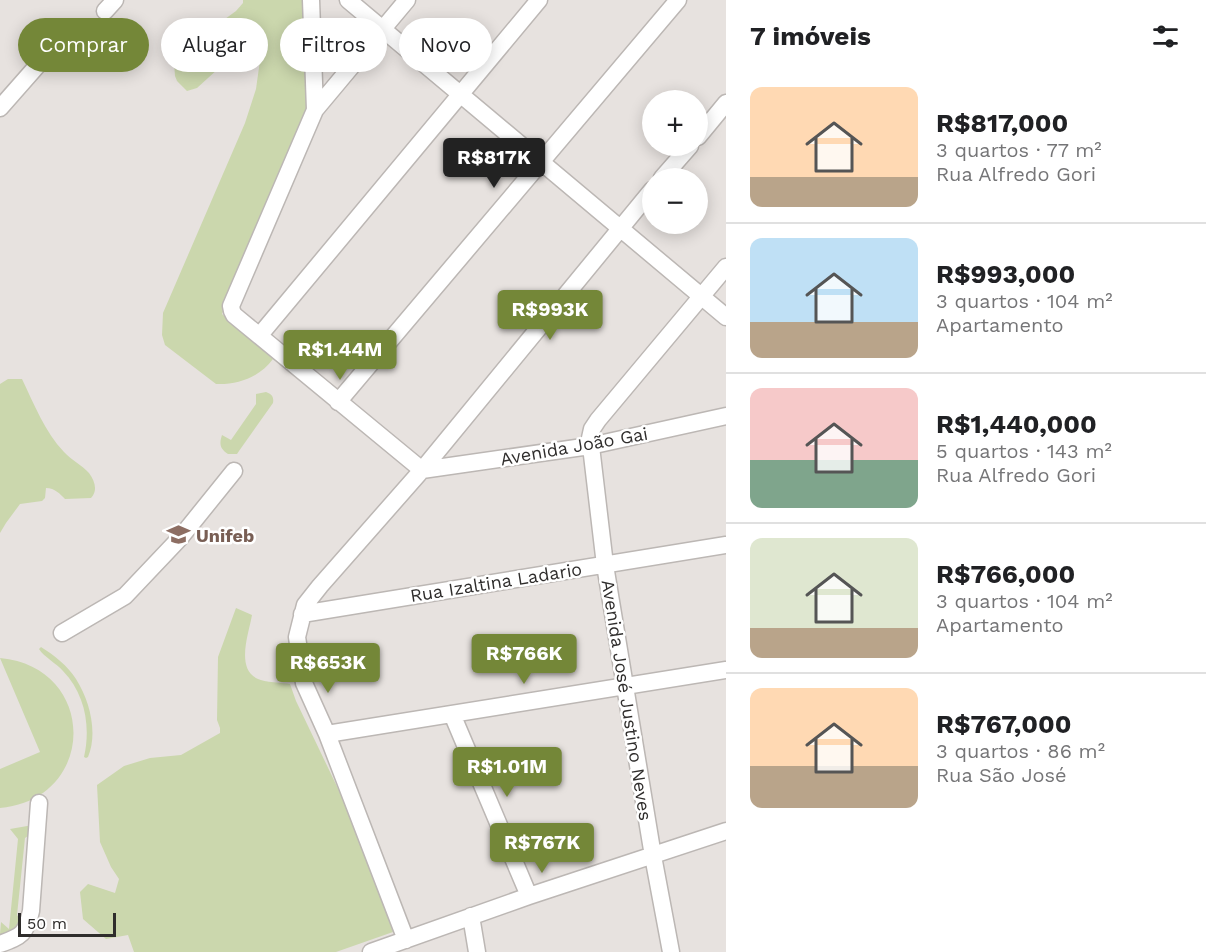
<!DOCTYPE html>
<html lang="pt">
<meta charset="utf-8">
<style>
body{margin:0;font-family:"Work Sans",sans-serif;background:#f6f6f6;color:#202124;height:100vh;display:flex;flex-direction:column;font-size:22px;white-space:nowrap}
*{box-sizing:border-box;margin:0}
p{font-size:20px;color:#757577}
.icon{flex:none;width:33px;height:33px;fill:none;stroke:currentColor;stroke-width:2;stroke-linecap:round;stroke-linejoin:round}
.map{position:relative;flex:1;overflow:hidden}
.sheet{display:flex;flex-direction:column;background:#fff;width:480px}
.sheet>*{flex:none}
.guide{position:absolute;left:18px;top:18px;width:570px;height:54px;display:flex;gap:12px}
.fabs{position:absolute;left:642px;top:90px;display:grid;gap:12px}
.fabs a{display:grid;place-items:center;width:66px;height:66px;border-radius:50%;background:#fff;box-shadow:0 3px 15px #0003;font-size:30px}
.scale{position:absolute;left:18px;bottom:15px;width:98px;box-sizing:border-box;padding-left:6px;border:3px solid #2f2d2c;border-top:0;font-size:16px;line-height:21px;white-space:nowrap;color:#2f2d2c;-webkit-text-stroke:4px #fff;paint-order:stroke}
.price{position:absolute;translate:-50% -51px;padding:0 14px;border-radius:6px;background:#748738;color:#fff;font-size:20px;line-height:39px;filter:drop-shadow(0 2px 3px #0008)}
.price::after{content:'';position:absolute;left:50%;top:36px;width:18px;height:14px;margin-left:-9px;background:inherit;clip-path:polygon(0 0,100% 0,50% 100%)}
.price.current{background:#222;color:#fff}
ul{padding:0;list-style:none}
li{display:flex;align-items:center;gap:18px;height:150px;padding:0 24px}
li+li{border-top:2px solid #e0e0e0}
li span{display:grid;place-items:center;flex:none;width:168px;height:120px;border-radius:12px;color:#555}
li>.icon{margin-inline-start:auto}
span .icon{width:72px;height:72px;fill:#fffc;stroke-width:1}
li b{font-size:26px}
h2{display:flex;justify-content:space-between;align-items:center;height:72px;padding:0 24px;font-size:26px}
.tag{padding:0 21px;border-radius:27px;background:#fff;box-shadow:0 3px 15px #0003;font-size:21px;line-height:54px}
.tag.current{background:#748738;color:#fff}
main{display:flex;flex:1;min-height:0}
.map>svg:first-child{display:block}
.green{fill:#cbd7ad}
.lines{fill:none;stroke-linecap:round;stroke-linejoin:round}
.minor-casing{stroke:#bcb7b4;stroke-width:19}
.minor{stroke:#fff;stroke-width:16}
.labels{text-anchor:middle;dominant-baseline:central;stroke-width:5;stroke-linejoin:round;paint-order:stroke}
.street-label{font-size:18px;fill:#2f2d2c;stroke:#fff}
.education-label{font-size:18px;font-weight:bold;fill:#785e54;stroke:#fff;text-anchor:start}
</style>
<main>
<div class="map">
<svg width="726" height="952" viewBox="0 0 726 952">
<rect width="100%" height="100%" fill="#e7e2df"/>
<path class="green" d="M 243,0 L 306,0 L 309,110 L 222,314 L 273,359 C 260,377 238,385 216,384 L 165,345 L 162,335 L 163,313 L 245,123 L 256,89 L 262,46 L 261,38 L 255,33 L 250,34 L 245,39 L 240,49 L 197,88 L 187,91 L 177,81 L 175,76 L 174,62 L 181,51 L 236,11 L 243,3 Z
M 8,379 L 22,379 C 34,404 45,432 64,452 C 71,460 82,465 89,473 C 95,481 98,491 91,498 L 65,499 C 60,494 55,488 46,488 L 45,498 L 42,501 L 20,504 L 6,523 L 0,533 L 0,384 Z
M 266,392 C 272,394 274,397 273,403 L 239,451 L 237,454 L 228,454 C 220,449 219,444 222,435 L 231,440 L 256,404 L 256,394 Z
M 236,608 L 252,615 C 249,633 235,669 258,679 C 264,682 283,683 290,684 L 296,701 L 355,824 L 393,932 L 336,952 L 134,952 L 128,935 L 106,939 L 83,919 L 80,892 L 88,884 L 115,893 L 119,879 L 111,867 L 100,842 L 97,785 L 124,766 L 150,758 L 181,755 L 220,733 L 220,728 L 217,720 L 218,657 Z
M 41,647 C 54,655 68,666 76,679 C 90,701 98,733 88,757 L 86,758 L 84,757 C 91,726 85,694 63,671 C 56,663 44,657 39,649 Z
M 0,658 C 98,667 98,799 0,808 L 0,769 L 40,752 Z
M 33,825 L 31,834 L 25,838 L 17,915 L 23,923 L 2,937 L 0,934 L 1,922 L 9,929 L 18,839 L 10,829 Z"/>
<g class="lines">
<defs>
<path id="minor" d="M 311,0 L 315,110 L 231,306 L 232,311 L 234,315 L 422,470
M 348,0 L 726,317
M 105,11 L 115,0
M 0,108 L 66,33
M 315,110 L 407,0
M 698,137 L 726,103
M 662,178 L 690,146
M 260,335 L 539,0
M 338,402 L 678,0
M 422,470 L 590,446 L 726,416
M 302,614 L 726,545
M 62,633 L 125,596 L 180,538 L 234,471
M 452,714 L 529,896
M 327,734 L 726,670
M 471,916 L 477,952
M 406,940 L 327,734 L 304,683 L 297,637 L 305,605 L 320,586 L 422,470 L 652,190
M 0,944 C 22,936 26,934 31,911 L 39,803
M 371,952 L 529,896 L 726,831
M 671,952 L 653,856 L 605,565 L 590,438 L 592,429 L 598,420 L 726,267"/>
</defs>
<use href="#minor" class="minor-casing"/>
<use href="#minor" class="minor"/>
</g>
<defs>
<symbol id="university-bare" viewBox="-9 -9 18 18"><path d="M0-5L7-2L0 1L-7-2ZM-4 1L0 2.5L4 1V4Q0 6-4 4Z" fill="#8d6e63" stroke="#fff" stroke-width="2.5" paint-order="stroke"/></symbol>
</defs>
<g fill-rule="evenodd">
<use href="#university-bare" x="162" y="518" width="33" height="33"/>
</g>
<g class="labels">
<g class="street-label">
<text transform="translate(574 446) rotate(-10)">Avenida João Gai</text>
<text transform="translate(496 582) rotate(-9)">Rua Izaltina Ladario</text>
<text transform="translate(627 700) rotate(81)">Avenida José Justino Neves</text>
</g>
<g class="education-label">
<text x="196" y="535">Unifeb</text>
</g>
</g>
</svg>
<div class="fabs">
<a>+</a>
<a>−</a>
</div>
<div class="scale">50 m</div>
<b class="price current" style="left:494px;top:189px">R$817K</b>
<b class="price" style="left:550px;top:341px">R$993K</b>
<b class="price" style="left:340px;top:381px">R$1.44M</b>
<b class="price" style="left:524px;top:685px">R$766K</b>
<b class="price" style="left:328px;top:694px">R$653K</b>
<b class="price" style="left:507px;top:798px">R$1.01M</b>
<b class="price" style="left:542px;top:874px">R$767K</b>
<div class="guide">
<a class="tag current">Comprar</a>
<a class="tag">Alugar</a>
<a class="tag">Filtros</a>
<a class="tag">Novo</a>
</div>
</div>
<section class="sheet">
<h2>7 imóveis<svg class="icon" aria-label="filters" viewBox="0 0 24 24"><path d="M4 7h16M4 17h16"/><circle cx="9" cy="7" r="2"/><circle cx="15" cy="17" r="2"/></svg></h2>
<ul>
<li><span style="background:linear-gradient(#ffd9b3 75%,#b9a48a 0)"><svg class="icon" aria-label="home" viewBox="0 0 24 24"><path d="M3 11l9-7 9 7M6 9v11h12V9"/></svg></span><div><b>R$817,000</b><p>3 quartos · 77 m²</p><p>Rua Alfredo Gori</p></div></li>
<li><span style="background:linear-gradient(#bfe0f5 70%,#b9a48a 0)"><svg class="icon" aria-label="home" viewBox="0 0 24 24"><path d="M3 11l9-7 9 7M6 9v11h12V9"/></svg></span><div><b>R$993,000</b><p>3 quartos · 104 m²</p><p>Apartamento</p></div></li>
<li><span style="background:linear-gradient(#f6c9c9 60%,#7fa58c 0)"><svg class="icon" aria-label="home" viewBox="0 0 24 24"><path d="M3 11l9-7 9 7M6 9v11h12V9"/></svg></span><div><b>R$1,440,000</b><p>5 quartos · 143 m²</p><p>Rua Alfredo Gori</p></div></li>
<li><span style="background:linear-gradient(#dfe7d0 75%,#b9a48a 0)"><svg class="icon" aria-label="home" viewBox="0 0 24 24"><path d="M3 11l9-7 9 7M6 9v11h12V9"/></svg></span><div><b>R$766,000</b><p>3 quartos · 104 m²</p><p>Apartamento</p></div></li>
<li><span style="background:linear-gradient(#ffd9b3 65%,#b9a48a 0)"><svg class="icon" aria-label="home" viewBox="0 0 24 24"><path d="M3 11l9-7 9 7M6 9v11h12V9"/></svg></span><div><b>R$767,000</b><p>3 quartos · 86 m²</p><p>Rua São José</p></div></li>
</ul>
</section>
</main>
